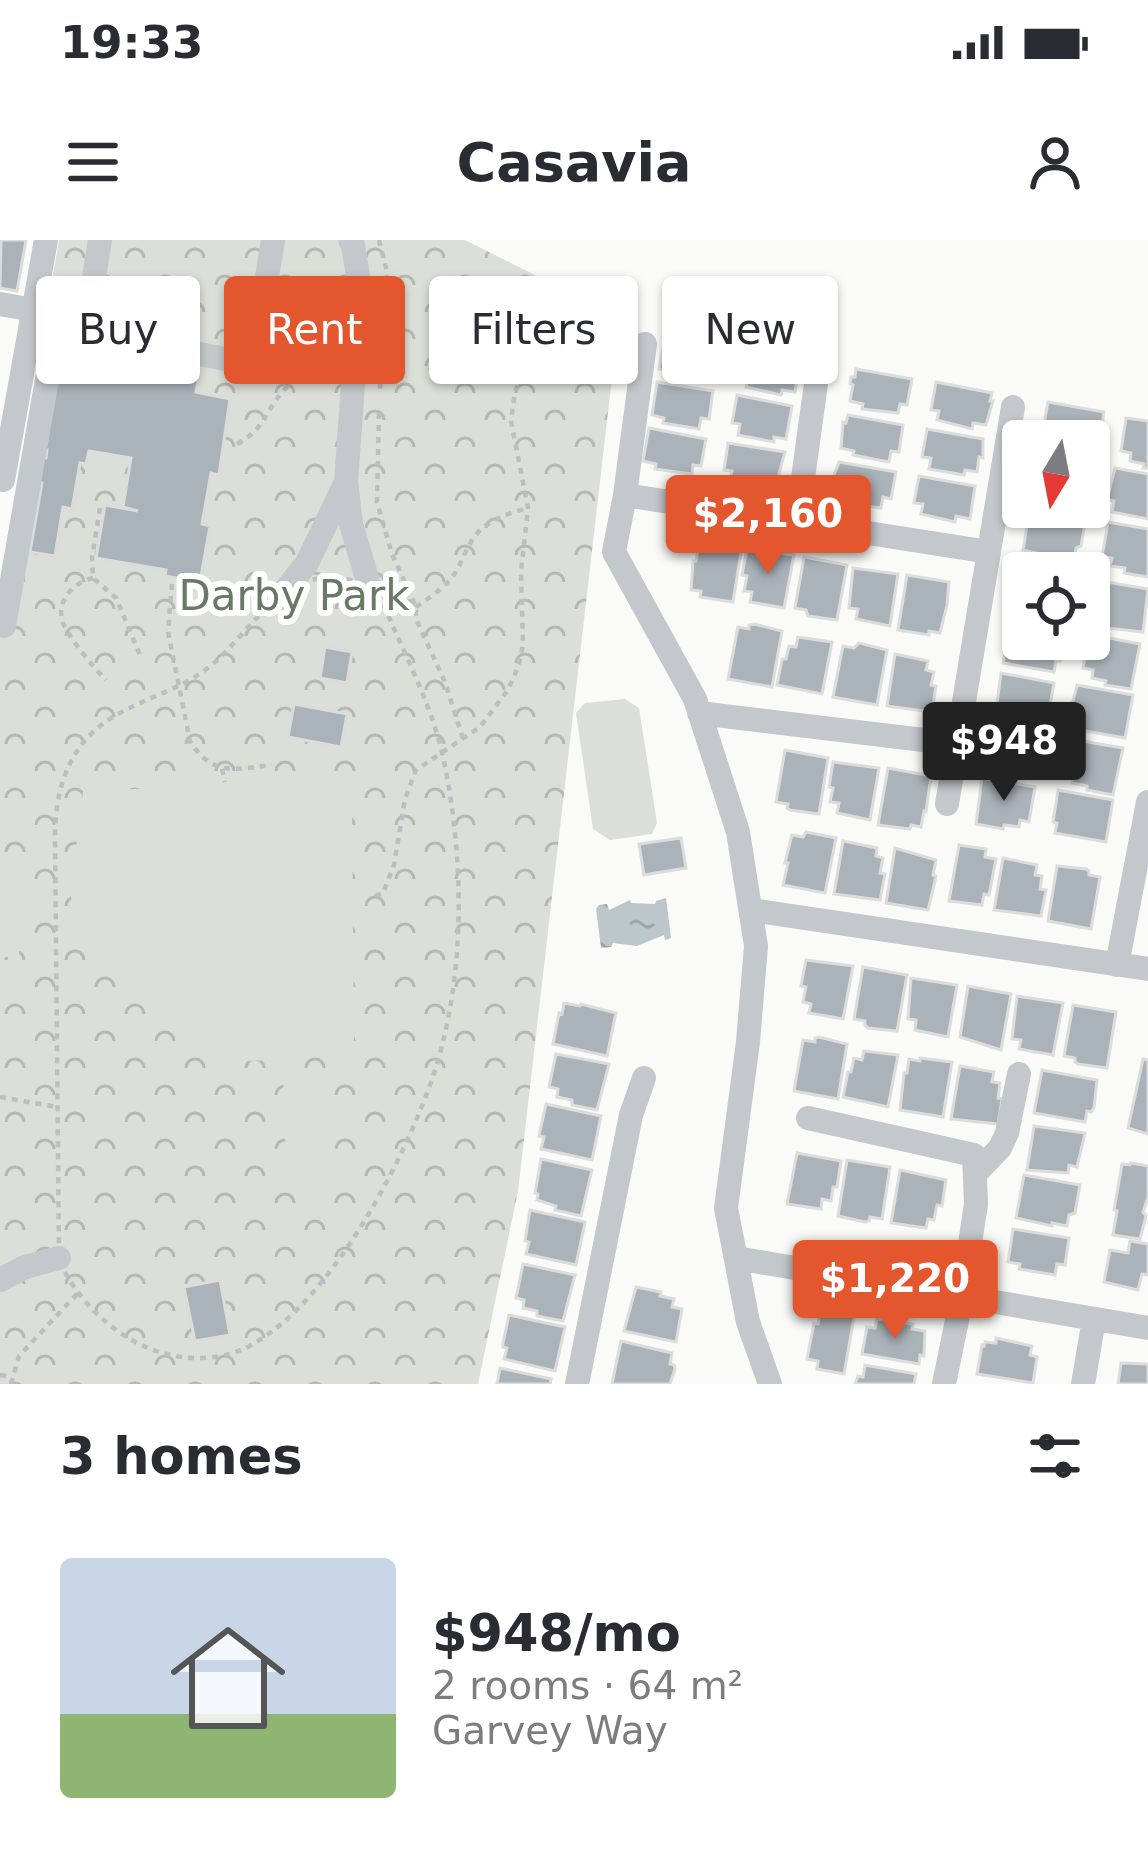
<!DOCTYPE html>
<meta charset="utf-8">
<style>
body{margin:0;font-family:"DejaVu Sans",sans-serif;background:#f2f2f3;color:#2b2b33;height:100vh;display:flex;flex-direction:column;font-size:45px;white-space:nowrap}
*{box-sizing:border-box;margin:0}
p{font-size:39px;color:#7c7c81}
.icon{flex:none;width:66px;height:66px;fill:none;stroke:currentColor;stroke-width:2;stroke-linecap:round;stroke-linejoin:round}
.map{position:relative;height:1144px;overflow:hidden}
.side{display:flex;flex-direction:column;background:#fff;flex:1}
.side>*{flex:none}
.hud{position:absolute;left:36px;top:36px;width:1077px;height:108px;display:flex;gap:24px}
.needle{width:78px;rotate:190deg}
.tools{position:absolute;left:1002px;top:180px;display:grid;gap:24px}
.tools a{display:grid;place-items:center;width:108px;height:108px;border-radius:12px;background:#fff;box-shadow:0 3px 9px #0004;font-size:60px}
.price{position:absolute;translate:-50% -102px;padding:0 27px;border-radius:12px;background:#e4572e;color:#fff;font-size:39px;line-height:78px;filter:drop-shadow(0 3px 6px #0008)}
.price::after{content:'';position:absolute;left:50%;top:72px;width:36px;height:27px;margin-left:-18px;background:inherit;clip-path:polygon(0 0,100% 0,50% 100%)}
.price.on{background:#222;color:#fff}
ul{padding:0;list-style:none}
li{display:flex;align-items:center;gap:36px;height:300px;padding:0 60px}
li+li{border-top:3px solid #e1e1e2}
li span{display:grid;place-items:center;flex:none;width:336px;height:240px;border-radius:12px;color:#555}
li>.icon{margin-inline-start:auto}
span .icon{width:144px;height:144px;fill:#fffc;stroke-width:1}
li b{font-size:51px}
h2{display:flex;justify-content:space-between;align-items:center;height:144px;padding:0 60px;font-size:51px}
.tag{padding:0 42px;border-radius:12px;background:#fff;box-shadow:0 3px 9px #0004;font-size:42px;line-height:108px}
.tag.on{background:#e4572e;color:#fff}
.status{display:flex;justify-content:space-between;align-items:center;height:84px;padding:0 60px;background:#fff;direction:ltr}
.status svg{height:33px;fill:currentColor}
header{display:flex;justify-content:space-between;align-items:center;height:156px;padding:0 60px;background:#fff;font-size:54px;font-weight:700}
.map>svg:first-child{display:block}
.park{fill:url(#park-crowns)}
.pitch{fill:#dadfd7}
.water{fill:url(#water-ripples)}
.building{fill:#aab3b9;stroke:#dcdcda;stroke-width:3}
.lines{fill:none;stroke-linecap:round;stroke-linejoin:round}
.path{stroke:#bbbfc2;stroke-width:4.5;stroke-dasharray:6 6;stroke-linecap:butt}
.minor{stroke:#c3c8cc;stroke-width:24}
.labels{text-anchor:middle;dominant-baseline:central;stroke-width:12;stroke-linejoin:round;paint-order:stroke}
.park-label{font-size:42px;fill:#687a64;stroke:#fff}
</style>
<div class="status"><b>19:33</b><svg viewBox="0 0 49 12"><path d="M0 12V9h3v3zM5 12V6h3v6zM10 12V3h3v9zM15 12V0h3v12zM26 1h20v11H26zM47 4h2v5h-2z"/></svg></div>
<header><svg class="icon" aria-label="menu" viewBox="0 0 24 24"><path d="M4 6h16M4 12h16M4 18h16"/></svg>Casavia<svg class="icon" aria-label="person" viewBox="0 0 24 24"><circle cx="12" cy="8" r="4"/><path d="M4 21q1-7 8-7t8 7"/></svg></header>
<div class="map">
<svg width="1148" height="1144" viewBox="0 0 1148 1144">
<defs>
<pattern id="park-crowns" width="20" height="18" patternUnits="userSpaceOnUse" patternTransform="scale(3)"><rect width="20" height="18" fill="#dadfd7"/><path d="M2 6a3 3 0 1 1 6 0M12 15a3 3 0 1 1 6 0" fill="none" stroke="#b4b9b4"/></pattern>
<pattern id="water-ripples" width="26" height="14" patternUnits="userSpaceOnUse" patternTransform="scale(3)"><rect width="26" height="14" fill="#bbc7cb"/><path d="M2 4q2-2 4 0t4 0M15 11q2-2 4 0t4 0" fill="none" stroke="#9ca6aa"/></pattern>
</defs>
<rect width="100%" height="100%" fill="#fafaf8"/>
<path class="park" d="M 59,0 L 465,0 L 619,77 L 518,951 L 478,1144 L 0,1144 L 0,345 Z"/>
<path class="pitch" d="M 625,459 L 639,468 L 657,583 L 652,594 L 610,600 L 593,589 L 576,473 L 585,463 Z
M 328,538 L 352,558 L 354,805 L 327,806 L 278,820 L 245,821 L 189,799 L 135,759 L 111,733 L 96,711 L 80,681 L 70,655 L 83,552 Z
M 0,638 L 30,642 L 18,719 L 0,716 Z
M 332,831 L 337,950 L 287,951 L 283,832 Z"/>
<path class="water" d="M 666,658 L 671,698 L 665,700 L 664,695 L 637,706 L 613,703 L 611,707 L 601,708 L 596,669 L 599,665 L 607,664 L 609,670 L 630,660 L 631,663 L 655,664 L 656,661 Z"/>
<path class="building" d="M 1,0 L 26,0 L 17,51 L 0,48 Z
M 665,96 L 722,105 L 717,132 L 709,131 L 707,141 L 671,136 L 672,131 L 659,129 Z
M 745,110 L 801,119 L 795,152 L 782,150 L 781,155 L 746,147 L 748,138 L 740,136 Z
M 62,111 L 199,135 L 196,152 L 230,159 L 219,235 L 211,233 L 202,284 L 210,286 L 200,342 L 165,336 L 166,330 L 96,318 L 105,265 L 138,271 L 123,267 L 131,218 L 89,211 L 86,224 L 80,223 L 72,269 L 63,267 L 55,316 L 30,312 L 42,243 L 36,242 L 40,217 L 46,218 L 47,210 L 45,210 Z
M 856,129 L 912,139 L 907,165 L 900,164 L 898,173 L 862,169 L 863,164 L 850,161 L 853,145 L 850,144 L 851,137 L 855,137 Z
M 657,142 L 713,151 L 709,179 L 701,178 L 699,189 L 663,183 L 664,178 L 652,175 Z
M 936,142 L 992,153 L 990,161 L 993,161 L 986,185 L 973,183 L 972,189 L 937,180 L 939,171 L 931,170 Z
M 737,155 L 792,166 L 786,199 L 774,197 L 774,202 L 738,195 L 740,184 L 732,183 Z
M 1048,162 L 1104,172 L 1100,201 L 1098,204 L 1094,204 L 1092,215 L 1089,214 L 1089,201 L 1041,201 Z
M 848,175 L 903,185 L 899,212 L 891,211 L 889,222 L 853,215 L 854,211 L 841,208 L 843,182 L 846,183 Z
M 1126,178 L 1148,181 L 1148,228 L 1143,228 L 1144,224 L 1130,221 L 1131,213 L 1121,211 Z
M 649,188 L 706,199 L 701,226 L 693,225 L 692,234 L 655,229 L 656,224 L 643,221 Z
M 927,189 L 983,199 L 983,218 L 979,217 L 977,232 L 965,230 L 964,235 L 929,229 L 931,218 L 922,217 Z
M 728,203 L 785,212 L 776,245 L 766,243 L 765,248 L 730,240 L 732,231 L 724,230 Z
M 839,222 L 896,232 L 891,259 L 883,257 L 881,268 L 845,263 L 846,257 L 834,255 L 837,239 L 833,238 Z
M 1115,228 L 1148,234 L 1148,279 L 1112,272 L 1114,261 L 1109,260 L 1108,256 Z
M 919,236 L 975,246 L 970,279 L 956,276 L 955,282 L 921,274 L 923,264 L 914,263 Z
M 1030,268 L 1086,277 L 1081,306 L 1076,308 L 1074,319 L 1058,316 L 1058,318 L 1023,310 Z
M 1108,282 L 1148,289 L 1148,337 L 1124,333 L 1125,328 L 1110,326 L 1112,318 L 1102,317 Z
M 700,299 L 742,306 L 733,362 L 700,357 L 701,351 L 691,350 L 693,321 L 696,321 Z
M 747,309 L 794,315 L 784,368 L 750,362 L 752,352 L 744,351 L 747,336 L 742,335 Z
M 804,317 L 847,325 L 837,380 L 808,376 L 806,370 L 795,368 Z
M 853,328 L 898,334 L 890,386 L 856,379 L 858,369 L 849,368 Z
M 907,335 L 949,342 L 947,365 L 940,393 L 929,391 L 929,395 L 898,390 Z
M 1095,340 L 1148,349 L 1143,392 L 1107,388 L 1107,386 L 1092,383 L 1094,373 L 1090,372 Z
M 1010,379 L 1023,381 L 1023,399 L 1065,399 L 1062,417 L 1060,421 L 1056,421 L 1054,432 L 1003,423 Z
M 754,384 L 782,391 L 772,447 L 728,439 L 738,387 L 749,389 L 749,385 Z
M 1089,394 L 1140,404 L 1131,449 L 1105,445 L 1106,441 L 1092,438 L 1093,430 L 1083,428 Z
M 798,397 L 832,402 L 822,454 L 777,445 L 782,419 L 786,419 L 789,406 L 796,407 Z
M 859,403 L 887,410 L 877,465 L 833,457 L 843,406 L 854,408 Z
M 325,407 L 352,412 L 347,443 L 320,438 Z
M 895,414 L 928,421 L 926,430 L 934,432 L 931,445 L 936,446 L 932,472 L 887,466 Z
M 1001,433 L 1054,443 L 1048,477 L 1039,475 L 1037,483 L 1022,480 L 1022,484 L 995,479 Z
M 1077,445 L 1133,455 L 1125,498 L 1074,489 L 1076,477 L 1071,477 L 1070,473 Z
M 294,464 L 347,474 L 341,507 L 288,497 Z
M 992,485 L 1048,494 L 1035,536 L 985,527 Z
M 1070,499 L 1123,508 L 1113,555 L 1087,550 L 1087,546 L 1072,543 L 1073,535 L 1064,534 Z
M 785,510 L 828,518 L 819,574 L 790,570 L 787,568 L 788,564 L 776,562 Z
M 833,522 L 879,528 L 870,580 L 837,573 L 839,563 L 830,562 L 833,548 L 829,547 Z
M 888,528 L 931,536 L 926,572 L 924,571 L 921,587 L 911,585 L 910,589 L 878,585 Z
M 982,538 L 1035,547 L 1029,582 L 1020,580 L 1019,587 L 1004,585 L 1003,589 L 976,584 Z
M 1058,550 L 1113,560 L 1106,602 L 1055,593 L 1057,583 L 1053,582 Z
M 806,592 L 836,598 L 825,653 L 783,645 L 788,623 L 785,623 L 792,595 L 803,597 Z
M 681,598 L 686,628 L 644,635 L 639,604 Z
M 843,601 L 877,608 L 876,616 L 883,618 L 880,633 L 885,634 L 880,660 L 834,654 Z
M 959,605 L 986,609 L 985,617 L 996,619 L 989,655 L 984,654 L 982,665 L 949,661 Z
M 895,608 L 936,620 L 933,635 L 936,636 L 928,670 L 886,663 Z
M 1003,618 L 1037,625 L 1035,635 L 1042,636 L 1040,649 L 1046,650 L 1041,676 L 994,670 Z
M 1057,626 L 1086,629 L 1089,631 L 1089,635 L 1100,637 L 1091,689 L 1048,681 Z
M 806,720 L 853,726 L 843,779 L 809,773 L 811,764 L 803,762 L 806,747 L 801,746 Z
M 863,727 L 907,735 L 897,791 L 868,788 L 865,785 L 865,781 L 854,779 Z
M 911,738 L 957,745 L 948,797 L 915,790 L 916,780 L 908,779 Z
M 968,746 L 1011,754 L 1001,810 L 960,797 Z
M 1017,756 L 1063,763 L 1053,815 L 1019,809 L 1021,800 L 1012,799 Z
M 564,763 L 580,766 L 581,764 L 616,773 L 607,816 L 553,804 L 559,773 L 562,774 Z
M 1073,765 L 1116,772 L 1107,828 L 1078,824 L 1075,822 L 1075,818 L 1064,816 Z
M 819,797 L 847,804 L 838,859 L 794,851 L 803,800 L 815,802 L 815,798 Z
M 864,811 L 898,815 L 888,867 L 843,857 L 848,832 L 851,832 L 854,818 L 862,820 Z
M 556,814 L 609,824 L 597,870 L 572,865 L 572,860 L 557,857 L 558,849 L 549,847 Z
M 920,818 L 952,822 L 943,877 L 900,870 L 904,833 L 907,833 L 909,819 L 920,821 Z
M 1143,819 L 1148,820 L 1148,894 L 1128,888 Z
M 960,826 L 994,832 L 992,842 L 1000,843 L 998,858 L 1002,859 L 998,884 L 951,879 Z
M 1042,830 L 1097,840 L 1094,868 L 1091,872 L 1087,871 L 1085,882 L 1034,873 Z
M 546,864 L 601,876 L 592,920 L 541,909 L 544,897 L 539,896 Z
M 1034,886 L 1085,893 L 1077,927 L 1069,925 L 1068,933 L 1027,930 Z
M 797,913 L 841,921 L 837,947 L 833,947 L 831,961 L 822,959 L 821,969 L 787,964 Z
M 541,919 L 592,930 L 581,976 L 555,970 L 556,966 L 537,960 L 538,954 L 535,953 Z
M 847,920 L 890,927 L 882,979 L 870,977 L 869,981 L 865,982 L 838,976 Z
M 1131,923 L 1148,926 L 1148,957 L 1143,972 L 1146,976 L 1140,999 L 1113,995 L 1117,971 L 1114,970 L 1122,924 L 1130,925 Z
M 900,930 L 946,940 L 942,966 L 937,965 L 934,980 L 928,979 L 926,988 L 891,983 Z
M 1024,935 L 1080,945 L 1075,973 L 1069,975 L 1067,986 L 1052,983 L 1052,986 L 1016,978 Z
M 530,970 L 585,982 L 576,1025 L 526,1014 L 529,1002 L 525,1001 Z
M 1013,989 L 1069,998 L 1065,1025 L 1057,1024 L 1055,1035 L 1019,1029 L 1020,1024 L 1008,1022 Z
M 1130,1001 L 1148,1004 L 1148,1035 L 1142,1034 L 1138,1050 L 1104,1042 L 1110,1010 L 1128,1013 Z
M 523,1024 L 575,1035 L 563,1081 L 537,1076 L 537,1071 L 523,1068 L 524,1060 L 516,1058 Z
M 220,1040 L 230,1095 L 195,1101 L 184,1047 Z
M 636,1047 L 661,1052 L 660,1056 L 674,1059 L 672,1067 L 682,1069 L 676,1102 L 624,1091 Z
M 820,1072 L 836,1075 L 836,1072 L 854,1077 L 844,1134 L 817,1129 L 818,1121 L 807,1119 L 814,1083 L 818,1084 Z
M 509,1075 L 565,1087 L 555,1131 L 504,1119 L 507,1108 L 503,1107 L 503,1103 Z
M 877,1079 L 913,1084 L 912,1089 L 925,1091 L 924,1116 L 920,1115 L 919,1124 L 862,1114 L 867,1087 L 875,1088 Z
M 996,1098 L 1032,1106 L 1030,1115 L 1037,1117 L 1033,1143 L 977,1134 L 982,1105 L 984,1106 L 985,1102 L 996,1103 Z
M 621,1101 L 672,1113 L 670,1124 L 674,1125 L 675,1129 L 670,1144 L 612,1144 Z
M 1121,1123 L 1148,1124 L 1148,1144 L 1118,1144 Z
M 865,1125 L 916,1134 L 914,1144 L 855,1144 L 858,1136 L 863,1137 Z
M 500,1128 L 551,1139 L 550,1144 L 497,1144 Z"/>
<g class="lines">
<path class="path" d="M 379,0 L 387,32 L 380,149
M 379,173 L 377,262 L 392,314 L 416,367 L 416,379 L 445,442 L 463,499
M 237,204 C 267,187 264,172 284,150 C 295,138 315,131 330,124
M 100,268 L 92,318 L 93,338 L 116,358 L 140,415
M 335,336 L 369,345 L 381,359 C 402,409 429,459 442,512 C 456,575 462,647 457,711 C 455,741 450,773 443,802 C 422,892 323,1091 226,1115 C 199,1121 171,1118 146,1107 C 110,1092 72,1055 59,1018 L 55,597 C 55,560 63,523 90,495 C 120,464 169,456 204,431 C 237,407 261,363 299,344 C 310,339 324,338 335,336 Z
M 93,338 C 74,342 55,361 63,383 C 69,398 94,428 106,440
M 172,344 L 168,392 L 190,501 C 212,537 235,529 272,525
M 416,367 C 429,358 443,349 453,336 C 461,325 464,313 471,302 C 483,281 506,274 528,268
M 222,529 L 225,542
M 375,656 L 383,653 L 394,625 L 405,559 L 416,530 L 480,487 L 508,450 L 518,427 L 523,405 L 521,332 L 528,268 L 511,181 L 515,152 L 520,140 L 536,129
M 0,857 L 57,867
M 0,1135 L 12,1137
M 11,1144 L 19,1116 L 77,1054"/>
<path class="minor" d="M 100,0 L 85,93 L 253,124 L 273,0
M 350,0 L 353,5 L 360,48 L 346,241 L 351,284 L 369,345
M 0,64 L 34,70
M 645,104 L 625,255 L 614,312 L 695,459 L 738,592 L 756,706 L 748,802 L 726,968 L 748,1082 L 770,1144
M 3,240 L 46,0
M 625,255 L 989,312
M 797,282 L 818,129
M 278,359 L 307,323 L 346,242
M 4,386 L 53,105 L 85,93
M 699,473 L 957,504
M 947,564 L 1013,167
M 751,670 L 1148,729
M 1117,725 L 1148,562
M 808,878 L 974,915 L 976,964 L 962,1056 L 944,1144
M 975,934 L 1000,908 L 1007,893 L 1019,834
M 736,1018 L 1148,1088
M 0,1040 L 25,1027 L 59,1018
M 577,1144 L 631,875 L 644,838
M 1083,1144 L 1094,1079"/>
</g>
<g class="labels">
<g class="park-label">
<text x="294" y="355">Darby Park</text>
</g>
</g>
</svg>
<div class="tools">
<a><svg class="needle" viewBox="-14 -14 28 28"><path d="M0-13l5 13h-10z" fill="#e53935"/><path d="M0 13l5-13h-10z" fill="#7c7c81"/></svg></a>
<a><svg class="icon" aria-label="locate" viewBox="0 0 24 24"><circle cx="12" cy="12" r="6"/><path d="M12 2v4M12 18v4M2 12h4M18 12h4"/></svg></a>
</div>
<b class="price" style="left:768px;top:337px">$2,160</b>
<b class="price on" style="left:1004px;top:564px">$948</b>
<b class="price" style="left:895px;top:1102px">$1,220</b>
<div class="hud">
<a class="tag">Buy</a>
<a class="tag on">Rent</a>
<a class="tag">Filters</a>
<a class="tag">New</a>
</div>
</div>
<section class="side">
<h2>3 homes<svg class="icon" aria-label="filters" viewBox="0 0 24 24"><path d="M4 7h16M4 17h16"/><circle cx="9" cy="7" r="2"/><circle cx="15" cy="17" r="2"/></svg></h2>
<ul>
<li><span style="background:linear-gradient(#c9d6e8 65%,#8fb573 0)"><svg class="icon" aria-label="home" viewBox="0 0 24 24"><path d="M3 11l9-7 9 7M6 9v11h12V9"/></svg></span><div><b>$948/mo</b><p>2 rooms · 64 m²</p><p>Garvey Way</p></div></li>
</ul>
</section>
